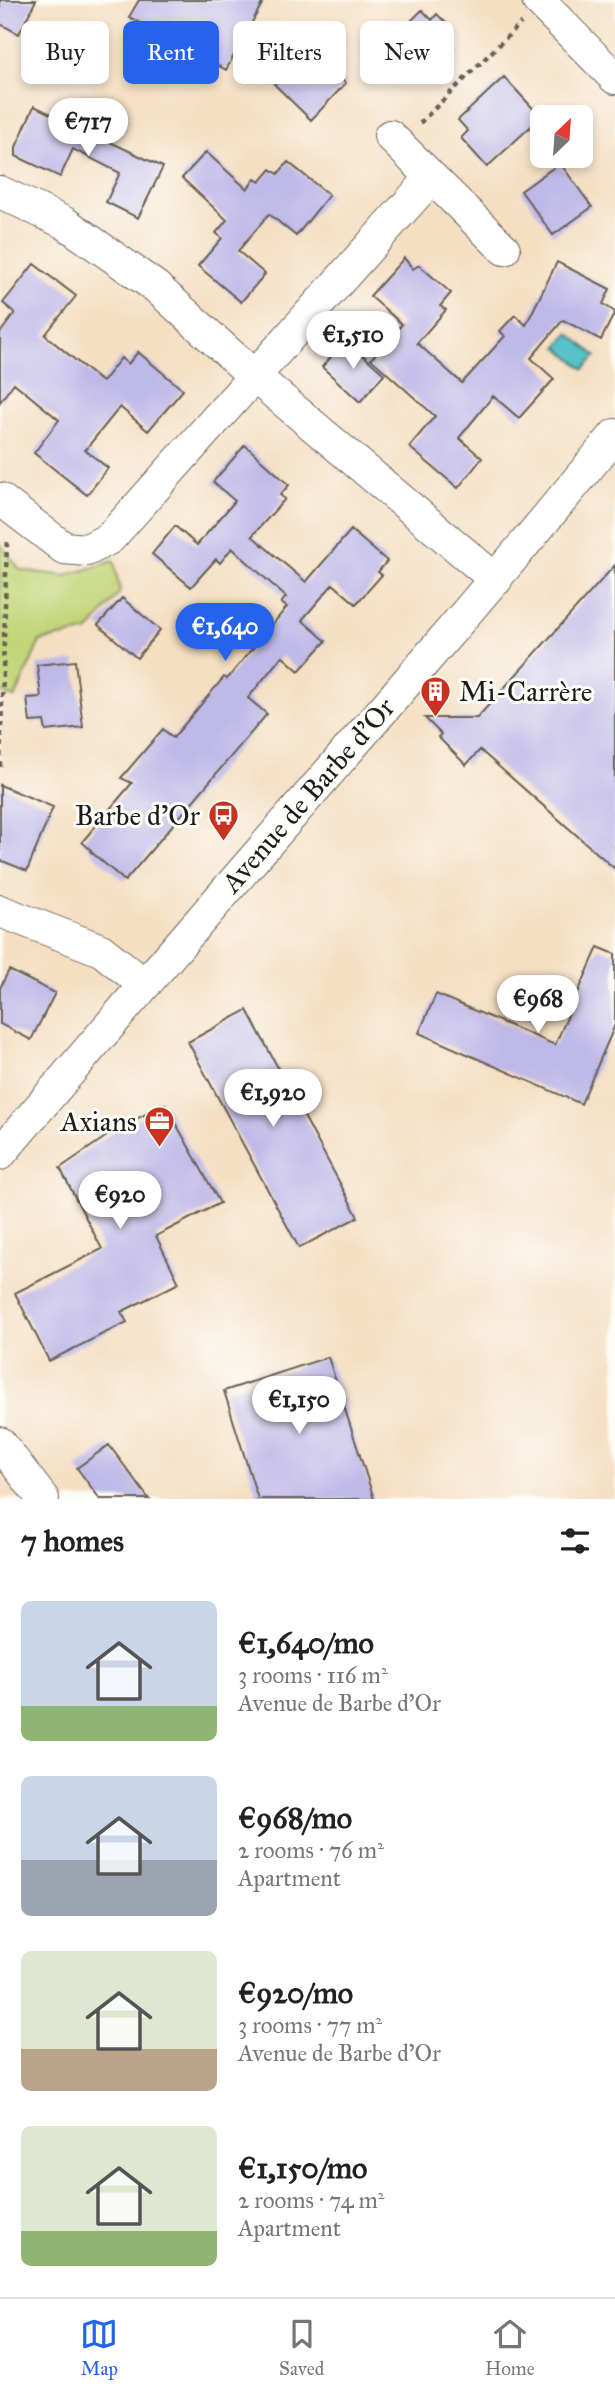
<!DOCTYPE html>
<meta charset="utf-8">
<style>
body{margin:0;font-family:"IM FELL Great Primer",serif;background:#f2f2f2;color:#222;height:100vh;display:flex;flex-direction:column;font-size:26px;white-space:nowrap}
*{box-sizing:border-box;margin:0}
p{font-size:23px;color:#767676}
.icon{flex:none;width:38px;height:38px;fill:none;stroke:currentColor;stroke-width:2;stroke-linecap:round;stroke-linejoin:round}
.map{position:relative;height:1499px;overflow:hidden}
.side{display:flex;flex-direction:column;background:#fff;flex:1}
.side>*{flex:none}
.top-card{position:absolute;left:21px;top:21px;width:574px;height:63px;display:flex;gap:14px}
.needle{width:46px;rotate:25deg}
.fabs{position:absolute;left:530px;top:105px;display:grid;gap:14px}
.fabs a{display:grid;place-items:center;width:63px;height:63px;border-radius:10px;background:#fff;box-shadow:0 4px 10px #0003;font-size:35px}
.price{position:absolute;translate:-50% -60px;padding:0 16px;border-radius:24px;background:#fff;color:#222;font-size:23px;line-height:46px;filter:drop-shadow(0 2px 4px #0008)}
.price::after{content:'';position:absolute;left:50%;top:42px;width:21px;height:16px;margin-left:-10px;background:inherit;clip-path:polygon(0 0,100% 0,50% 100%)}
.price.selected{background:#2563eb;color:#fff}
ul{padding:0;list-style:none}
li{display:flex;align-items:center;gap:21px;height:175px;padding:0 21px}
li span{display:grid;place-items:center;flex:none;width:196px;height:140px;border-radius:10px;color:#555}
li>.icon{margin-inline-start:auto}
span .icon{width:84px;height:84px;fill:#fffc;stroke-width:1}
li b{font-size:30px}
h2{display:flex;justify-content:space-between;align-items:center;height:84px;padding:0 21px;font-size:30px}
.chip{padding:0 24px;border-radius:10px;background:#fff;box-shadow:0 4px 10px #0003;font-size:24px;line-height:63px}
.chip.selected{background:#2563eb;color:#fff}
.dock{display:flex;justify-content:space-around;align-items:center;height:98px;border-top:2px solid #e0e0e0;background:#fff;font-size:19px;color:#767676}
.dock a{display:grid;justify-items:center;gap:4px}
.dock .selected{color:#2563eb}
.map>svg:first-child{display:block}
.green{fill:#c3d578;stroke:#70784a;stroke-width:2}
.water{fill:#55c3c9;stroke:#387072;stroke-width:2}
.building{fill:#bfb9e8}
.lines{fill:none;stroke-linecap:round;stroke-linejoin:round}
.minor-casing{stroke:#686056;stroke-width:34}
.path{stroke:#686056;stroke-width:4.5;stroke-dasharray:5 5;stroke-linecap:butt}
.minor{stroke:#fff;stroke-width:32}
.labels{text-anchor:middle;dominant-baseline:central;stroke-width:6;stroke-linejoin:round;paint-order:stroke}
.poi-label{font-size:28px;fill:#1c1c1c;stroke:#fdfcf7;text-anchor:end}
.street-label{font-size:28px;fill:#1c1c1c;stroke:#fdfcf7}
</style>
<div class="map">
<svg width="615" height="1499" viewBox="0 0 615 1499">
<rect width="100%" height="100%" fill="#fdfcf7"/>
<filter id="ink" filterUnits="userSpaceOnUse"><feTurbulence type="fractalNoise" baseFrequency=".0143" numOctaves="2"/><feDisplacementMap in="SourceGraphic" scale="14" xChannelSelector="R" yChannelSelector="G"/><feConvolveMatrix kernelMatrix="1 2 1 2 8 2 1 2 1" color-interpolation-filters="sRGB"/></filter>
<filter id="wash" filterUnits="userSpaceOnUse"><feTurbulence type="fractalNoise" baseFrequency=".00686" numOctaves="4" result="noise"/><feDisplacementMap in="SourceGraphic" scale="28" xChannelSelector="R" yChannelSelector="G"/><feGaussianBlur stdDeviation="1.57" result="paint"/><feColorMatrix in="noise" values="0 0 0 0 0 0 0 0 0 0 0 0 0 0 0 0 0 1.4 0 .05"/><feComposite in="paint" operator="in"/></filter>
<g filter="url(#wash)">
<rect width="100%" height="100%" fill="#f5dfc3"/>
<path class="green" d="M 0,544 L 20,570 L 65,576 L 114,561 L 120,592 L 89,631 L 40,641 L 15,698 L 0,692 Z"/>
<path class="water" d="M 569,333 L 596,356 L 584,369 L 558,347 Z"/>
<g id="blocks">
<path class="building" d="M 0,0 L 36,0 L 19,34 L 0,24 Z
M 139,0 L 264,0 L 226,70 L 129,17 Z
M 422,10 L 432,20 L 437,14 L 454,31 L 444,40 L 454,49 L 423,80 L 387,45 Z
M 311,47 L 346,83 L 311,120 L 274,84 Z
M 504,77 L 541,117 L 487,167 L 461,138 L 468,131 L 458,120 Z
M 34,106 L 163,167 L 138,218 L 106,202 L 120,173 L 73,149 L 60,177 L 16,156 L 16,147 Z
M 206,152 L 247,189 L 255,179 L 260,182 L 271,169 L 278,174 L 288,162 L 329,195 L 296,236 L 269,214 L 238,251 L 265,274 L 241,302 L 198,266 L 222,238 L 216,233 L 227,220 L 182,178 Z
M 560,163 L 592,207 L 553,235 L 521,191 Z
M 404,258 L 413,269 L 419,265 L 451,293 L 440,306 L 446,310 L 417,343 L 462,383 L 505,336 L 500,331 L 515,315 L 526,325 L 557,262 L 610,289 L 603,304 L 615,312 L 601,340 L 563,320 L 531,358 L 554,379 L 519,418 L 493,396 L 459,438 L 482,458 L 458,488 L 409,447 L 435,416 L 371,359 L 402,324 L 370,296 Z
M 34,264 L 76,296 L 45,335 L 102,382 L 121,358 L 128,364 L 138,352 L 183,390 L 148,431 L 120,407 L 85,450 L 108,468 L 87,495 L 34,453 L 59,420 L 14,383 L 0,402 L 0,333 L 15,313 L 3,303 Z
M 346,340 L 384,374 L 360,402 L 322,367 Z
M 245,445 L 289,485 L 280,495 L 285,499 L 252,536 L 306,582 L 351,530 L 387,561 L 378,572 L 382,575 L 356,604 L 333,584 L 302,620 L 326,641 L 299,671 L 282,656 L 248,698 L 267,714 L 125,881 L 90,851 L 91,850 L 82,842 L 132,783 L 121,778 L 163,729 L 173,738 L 224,677 L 227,679 L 287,607 L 281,603 L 286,597 L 232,548 L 220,563 L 216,559 L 191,587 L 152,554 L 175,526 L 197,545 L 235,501 L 213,482 Z
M 615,565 L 615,869 L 480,750 L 466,765 L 438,737 L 441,734 L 425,718 L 477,718 Z
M 122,598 L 160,630 L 137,658 L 98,625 Z
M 75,661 L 83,727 L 46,731 L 44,721 L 30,722 L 27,698 L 41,697 L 37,665 Z
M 0,785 L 53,807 L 27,871 L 0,860 Z
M 598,947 L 615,954 L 615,1025 L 581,1104 L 419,1033 L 436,994 L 555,1045 Z
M 9,970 L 55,993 L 31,1040 L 0,1024 L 0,988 Z
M 247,1010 L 358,1217 L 299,1248 L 188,1042 Z
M 165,1104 L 220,1203 L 156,1236 L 179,1283 L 121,1312 L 127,1322 L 49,1361 L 15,1293 L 102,1249 L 60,1168 L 117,1129 Z
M 328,1357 L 374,1499 L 258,1499 L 224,1391 Z
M 109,1445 L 149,1499 L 100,1499 L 77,1468 Z"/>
</g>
</g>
<g filter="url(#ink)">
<use href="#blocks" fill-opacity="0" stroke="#686056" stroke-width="2"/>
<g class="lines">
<defs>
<path id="minor" d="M 538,0 L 615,78
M 390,136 L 504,249
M 0,192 L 65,223 L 156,287 L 253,375 L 496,580
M 0,499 L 64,548 L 87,550 L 110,538 L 431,178
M 0,911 L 101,950 L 144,984
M 0,1154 C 203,913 415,679 615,435
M 0,1443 L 43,1499"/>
</defs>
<use href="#minor" class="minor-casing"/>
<path class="path" d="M 420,123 L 521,23
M 0,767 L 7,541"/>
<use href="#minor" class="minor"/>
</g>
</g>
<defs>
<symbol id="building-pin" viewBox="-11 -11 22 30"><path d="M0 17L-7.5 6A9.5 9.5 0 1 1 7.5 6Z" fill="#c8321e" stroke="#fdfcf7"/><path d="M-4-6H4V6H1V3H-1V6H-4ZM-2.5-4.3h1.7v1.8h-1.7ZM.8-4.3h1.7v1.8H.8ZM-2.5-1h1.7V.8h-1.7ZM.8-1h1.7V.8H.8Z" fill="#fff"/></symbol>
<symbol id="bus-pin" viewBox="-11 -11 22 30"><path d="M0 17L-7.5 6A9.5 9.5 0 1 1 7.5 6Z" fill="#c8321e" stroke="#fdfcf7"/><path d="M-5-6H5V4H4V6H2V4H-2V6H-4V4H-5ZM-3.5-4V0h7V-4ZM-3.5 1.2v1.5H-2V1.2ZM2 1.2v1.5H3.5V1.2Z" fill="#fff"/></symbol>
<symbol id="office-pin" viewBox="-11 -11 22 30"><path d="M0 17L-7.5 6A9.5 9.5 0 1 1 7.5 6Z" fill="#c8321e" stroke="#fdfcf7"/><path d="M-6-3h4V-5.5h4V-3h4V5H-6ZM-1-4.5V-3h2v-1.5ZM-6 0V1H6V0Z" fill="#fff"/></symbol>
</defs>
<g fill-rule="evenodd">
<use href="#building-pin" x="418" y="674" width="35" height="47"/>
<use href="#bus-pin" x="206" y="798" width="35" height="47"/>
<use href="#office-pin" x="142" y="1104" width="35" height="47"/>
</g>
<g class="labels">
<g class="poi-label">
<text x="459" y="691" text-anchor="start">Mi-Carrère</text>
<text x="200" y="815">Barbe d'Or</text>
<text x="137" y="1121">Axians</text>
</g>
<g class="street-label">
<text transform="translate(308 795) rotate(-49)">Avenue de Barbe d'Or</text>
</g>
</g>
</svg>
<div class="fabs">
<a><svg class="needle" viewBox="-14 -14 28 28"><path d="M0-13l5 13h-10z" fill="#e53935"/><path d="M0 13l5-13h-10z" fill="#767676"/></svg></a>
</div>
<b class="price" style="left:88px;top:158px">€717</b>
<b class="price" style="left:353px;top:371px">€1,510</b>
<b class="price selected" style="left:225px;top:663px">€1,640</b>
<b class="price" style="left:538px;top:1035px">€968</b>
<b class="price" style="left:273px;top:1129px">€1,920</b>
<b class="price" style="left:120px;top:1231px">€920</b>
<b class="price" style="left:299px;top:1436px">€1,150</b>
<div class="top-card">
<a class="chip">Buy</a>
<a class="chip selected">Rent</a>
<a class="chip">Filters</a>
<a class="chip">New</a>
</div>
</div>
<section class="side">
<h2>7 homes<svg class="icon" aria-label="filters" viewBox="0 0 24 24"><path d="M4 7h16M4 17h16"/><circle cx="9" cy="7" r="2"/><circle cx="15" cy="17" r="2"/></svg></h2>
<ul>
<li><span style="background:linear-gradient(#c9d6e8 75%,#8fb573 0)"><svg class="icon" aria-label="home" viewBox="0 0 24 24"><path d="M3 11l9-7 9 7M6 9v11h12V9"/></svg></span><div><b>€1,640/mo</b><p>3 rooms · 116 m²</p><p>Avenue de Barbe d'Or</p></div></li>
<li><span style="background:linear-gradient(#c9d6e8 60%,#9aa5b1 0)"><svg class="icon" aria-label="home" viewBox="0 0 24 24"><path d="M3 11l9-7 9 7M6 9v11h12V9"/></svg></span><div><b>€968/mo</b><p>2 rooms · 76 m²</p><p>Apartment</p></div></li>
<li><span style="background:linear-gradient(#dfe7d0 70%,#b9a48a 0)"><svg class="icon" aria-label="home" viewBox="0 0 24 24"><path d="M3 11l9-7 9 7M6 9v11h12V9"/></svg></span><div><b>€920/mo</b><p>3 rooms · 77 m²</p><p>Avenue de Barbe d'Or</p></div></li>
<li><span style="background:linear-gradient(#dfe7d0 75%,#8fb573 0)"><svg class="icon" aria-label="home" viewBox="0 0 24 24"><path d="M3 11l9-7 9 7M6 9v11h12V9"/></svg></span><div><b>€1,150/mo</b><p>2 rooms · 74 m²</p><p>Apartment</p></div></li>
</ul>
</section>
<nav class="dock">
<a class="selected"><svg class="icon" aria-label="map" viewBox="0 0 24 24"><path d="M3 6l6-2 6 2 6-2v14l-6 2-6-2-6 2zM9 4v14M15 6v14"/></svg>Map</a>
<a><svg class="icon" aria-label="saved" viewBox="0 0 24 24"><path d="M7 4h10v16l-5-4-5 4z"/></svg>Saved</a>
<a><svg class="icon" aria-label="home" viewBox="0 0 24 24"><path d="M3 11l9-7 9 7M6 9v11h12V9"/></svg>Home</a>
</nav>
